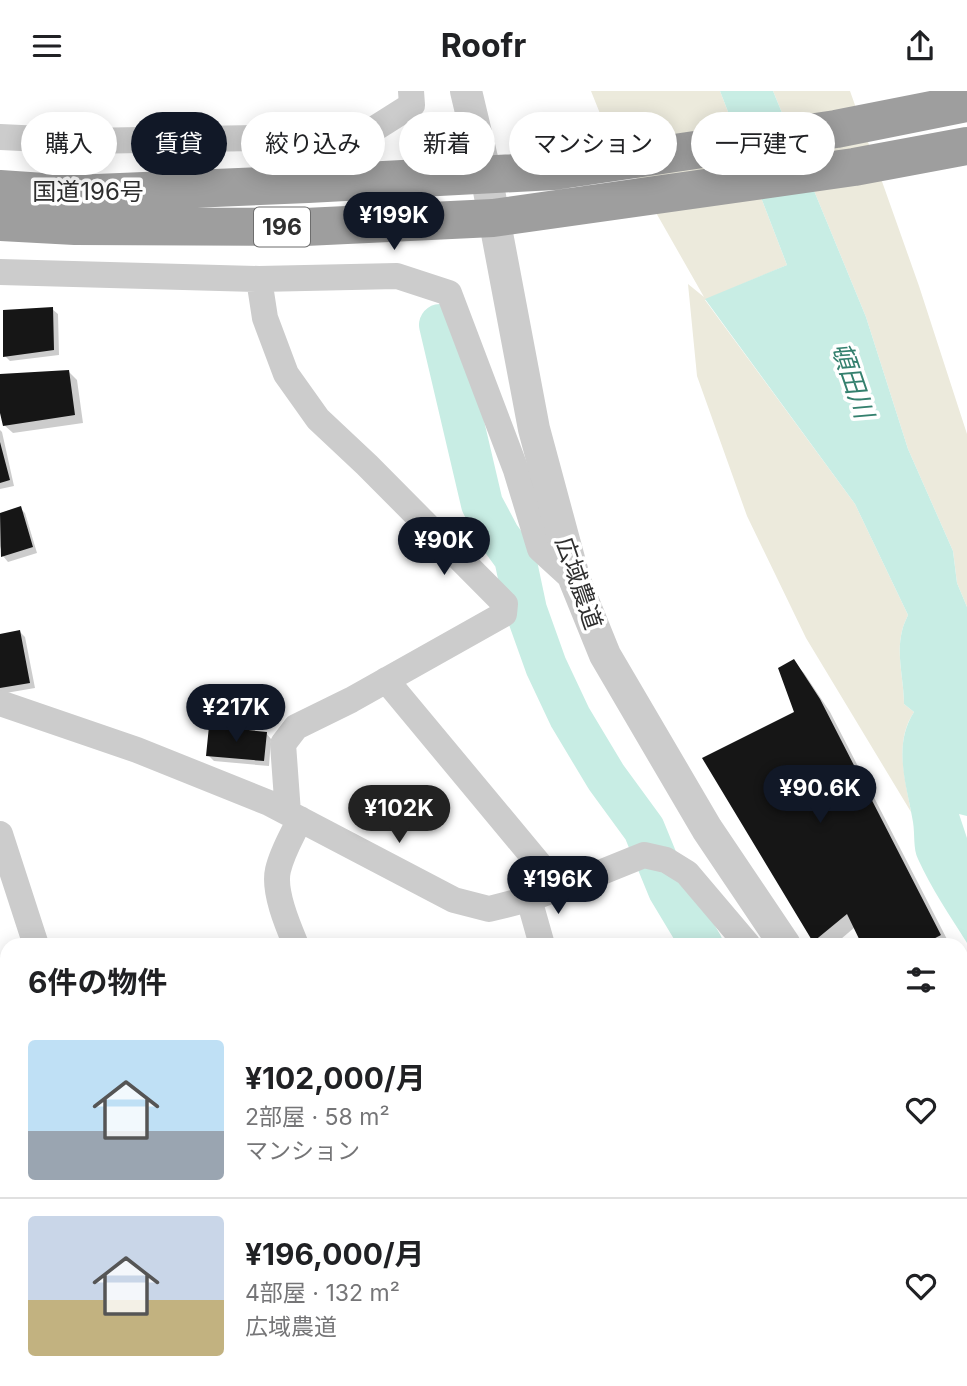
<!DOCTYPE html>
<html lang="ja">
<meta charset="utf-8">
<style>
body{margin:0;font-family:Inter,"Noto Sans JP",sans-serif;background:#f6f6f6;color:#202124;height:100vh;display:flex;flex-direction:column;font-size:26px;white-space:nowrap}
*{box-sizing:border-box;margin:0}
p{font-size:23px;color:#757577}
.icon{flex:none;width:38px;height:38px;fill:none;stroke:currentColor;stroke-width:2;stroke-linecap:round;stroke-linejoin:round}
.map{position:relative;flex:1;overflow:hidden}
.details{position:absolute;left:0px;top:847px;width:968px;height:448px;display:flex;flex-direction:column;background:#fff;border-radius:21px 21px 0 0;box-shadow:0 4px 18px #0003}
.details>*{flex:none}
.banner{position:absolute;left:21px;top:21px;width:926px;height:63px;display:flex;gap:14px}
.price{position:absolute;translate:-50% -60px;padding:0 16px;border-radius:24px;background:#111827;color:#fff;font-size:23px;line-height:46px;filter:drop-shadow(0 2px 4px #0008)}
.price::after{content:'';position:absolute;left:50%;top:42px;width:21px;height:16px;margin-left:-10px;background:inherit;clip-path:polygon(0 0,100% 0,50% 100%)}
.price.on{background:#222;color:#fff}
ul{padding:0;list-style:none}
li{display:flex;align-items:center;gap:21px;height:175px;padding:0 28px}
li+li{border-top:2px solid #e0e0e0}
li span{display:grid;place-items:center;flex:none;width:196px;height:140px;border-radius:7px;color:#555}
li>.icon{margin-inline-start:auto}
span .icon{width:84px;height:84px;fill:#fffc;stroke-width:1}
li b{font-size:30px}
h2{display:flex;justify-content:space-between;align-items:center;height:84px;padding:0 28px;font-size:30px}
.pill{padding:0 24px;border-radius:32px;background:#fff;box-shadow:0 4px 18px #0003;font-size:24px;line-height:63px}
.pill.on{background:#111827;color:#fff}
header{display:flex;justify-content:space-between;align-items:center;height:91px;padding:0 28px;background:#fff;font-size:32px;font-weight:700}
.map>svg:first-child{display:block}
.green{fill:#eceadc}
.water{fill:#c8ede4}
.shadow{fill:#0003}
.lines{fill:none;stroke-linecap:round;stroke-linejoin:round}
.river{stroke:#c8ede4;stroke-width:42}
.building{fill:#161616}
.minor{stroke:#ccc;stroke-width:26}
.tertiary{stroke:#ccc;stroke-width:32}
.trunk{stroke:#9e9e9e;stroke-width:38}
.labels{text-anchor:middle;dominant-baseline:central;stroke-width:7;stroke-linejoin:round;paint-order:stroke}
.shield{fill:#fff;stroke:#6d6d6d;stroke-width:2}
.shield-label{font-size:23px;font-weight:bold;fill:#2f2f2f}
.street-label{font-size:24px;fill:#2f2f2f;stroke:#fff}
.water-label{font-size:26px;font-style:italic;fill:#34806e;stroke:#fff}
</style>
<header><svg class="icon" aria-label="menu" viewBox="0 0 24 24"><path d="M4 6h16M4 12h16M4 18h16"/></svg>Roofr<svg class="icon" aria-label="share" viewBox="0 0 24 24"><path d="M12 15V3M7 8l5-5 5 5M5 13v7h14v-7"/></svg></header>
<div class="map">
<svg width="967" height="1295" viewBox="0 0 967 1295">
<rect width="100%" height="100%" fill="#fff"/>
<path class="green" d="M 591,0 L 720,0 L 787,174 L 705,209 L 855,413 L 908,524 C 906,529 903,534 902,540 C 896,564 904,589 904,613 L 914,621 C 894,651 905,687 911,721 L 806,547 L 747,425 L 697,285 L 688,193 L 704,206 L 601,25 Z
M 773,0 L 850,0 L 919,195 L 967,343 L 967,516 L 957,492 L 953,460 L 908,358 L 866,226 Z"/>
<path class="water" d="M 720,0 L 773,0 L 866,226 L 908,358 L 953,460 L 957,492 L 967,516 L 967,725 L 959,723 L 967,747 L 967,852 C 950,825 931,797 918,768 C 913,758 915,743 913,731 C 907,695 892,655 914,621 L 904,613 C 904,589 896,564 902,540 C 903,534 906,529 908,524 L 855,413 L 705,208 L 787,174 Z"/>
<path class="shadow" d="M 52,218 L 58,223 L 59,264 L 10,270 L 5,265 Z
M 69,281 L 77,289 L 83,332 L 13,342 L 4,334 L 0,285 Z
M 0,339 L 2,341 L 14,395 L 0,398 Z
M 20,417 L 25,422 L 37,462 L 8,471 L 3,465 L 0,455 L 0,424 Z
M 20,541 L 25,546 L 35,597 L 0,603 L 0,545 Z
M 793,571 L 804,582 L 830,621 L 950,854 L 863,854 L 855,836 L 834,854 L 819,854 L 815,850 L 705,668 L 796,621 Z
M 266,642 L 271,648 L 269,675 L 214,670 L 208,664 Z
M 961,1256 L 967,1266 L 967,1268 L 961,1272 Z"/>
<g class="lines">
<path class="river" d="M 440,234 L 482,413 L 499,445 L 515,467 L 526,519 L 546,575 L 570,626 L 606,686 L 644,738 L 669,799 L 702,854
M 961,1205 L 967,1213"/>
</g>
<path class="building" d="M 53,216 L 54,259 L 3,266 L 3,219 Z
M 69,279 L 75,324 L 3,335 L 0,322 L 0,283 Z
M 0,351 L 10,389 L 0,392 Z
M 21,415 L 33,456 L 1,466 L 0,422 Z
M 20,539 L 30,592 L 0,597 L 0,543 Z
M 794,568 L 820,608 L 941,844 L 922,854 L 862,854 L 847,823 L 813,851 L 702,667 L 794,621 L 778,577 Z
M 209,635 L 267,641 L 264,670 L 206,665 Z"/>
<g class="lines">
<path class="minor" d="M 0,46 L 84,50 L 363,45 L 412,14 L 411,0
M 0,181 L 259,188 L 397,185 L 449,202 L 516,379 L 540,458 L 575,490
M 259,188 L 265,227 L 286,283 L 318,328 L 367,374 L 505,513 L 504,523 L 351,609 L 296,636 L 283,653 L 288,722
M 386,589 L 559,797
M 0,612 L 137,659 L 269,712 L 454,809 L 489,818 L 529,808 L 597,783 L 644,764 L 666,769 L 687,782 L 748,854
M 0,743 L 36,854
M 529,808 L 542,854
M 296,854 C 288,835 273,800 278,779 C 282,761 292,745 300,728
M 0,1199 L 7,1199
M 176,1288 L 178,1295
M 425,1288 L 440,1295
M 919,1288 L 922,1295"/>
<path class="tertiary" d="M 466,0 L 486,84 L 534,338 L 575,490 L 605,564 L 707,738 L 785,854
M 961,1102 L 967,1110"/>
<path class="trunk" d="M 0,98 L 73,103 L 308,93 L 554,80 L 836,38 L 967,12
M 0,131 L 75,135 L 305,136 L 493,127 L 854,76 L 967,55"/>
</g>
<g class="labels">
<rect class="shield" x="254" y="116.5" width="56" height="39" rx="5"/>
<g class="shield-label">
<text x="282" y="136">196</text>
</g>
<g class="street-label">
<text x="88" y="100">国道196号</text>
<text transform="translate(579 492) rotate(71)">広域農道</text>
</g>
<g class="water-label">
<text transform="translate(853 289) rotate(71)">頓田川</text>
</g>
</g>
</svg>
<b class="price" style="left:394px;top:161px">¥199K</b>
<b class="price" style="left:444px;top:486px">¥90K</b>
<b class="price" style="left:236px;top:653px">¥217K</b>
<b class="price" style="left:820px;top:734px">¥90.6K</b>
<b class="price on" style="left:399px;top:754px">¥102K</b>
<b class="price" style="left:558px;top:825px">¥196K</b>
<div class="banner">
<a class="pill">購入</a>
<a class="pill on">賃貸</a>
<a class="pill">絞り込み</a>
<a class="pill">新着</a>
<a class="pill">マンション</a>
<a class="pill">一戸建て</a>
</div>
<section class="details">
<h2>6件の物件<svg class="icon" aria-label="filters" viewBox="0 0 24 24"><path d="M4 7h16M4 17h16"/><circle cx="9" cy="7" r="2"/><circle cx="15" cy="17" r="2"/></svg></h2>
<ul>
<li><span style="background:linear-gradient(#bfe0f5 65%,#9aa5b1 0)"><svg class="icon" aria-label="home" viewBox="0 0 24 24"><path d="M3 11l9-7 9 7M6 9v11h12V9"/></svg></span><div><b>¥102,000/月</b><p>2部屋 · 58 m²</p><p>マンション</p></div><svg class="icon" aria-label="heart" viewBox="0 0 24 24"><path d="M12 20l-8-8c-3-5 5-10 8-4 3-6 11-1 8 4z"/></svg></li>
<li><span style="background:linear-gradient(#c9d6e8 60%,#c2b280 0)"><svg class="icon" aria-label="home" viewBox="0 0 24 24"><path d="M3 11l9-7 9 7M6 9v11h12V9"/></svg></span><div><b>¥196,000/月</b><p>4部屋 · 132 m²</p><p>広域農道</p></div><svg class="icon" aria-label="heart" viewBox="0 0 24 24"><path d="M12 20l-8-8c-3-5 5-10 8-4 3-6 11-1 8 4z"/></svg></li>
</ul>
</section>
</div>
